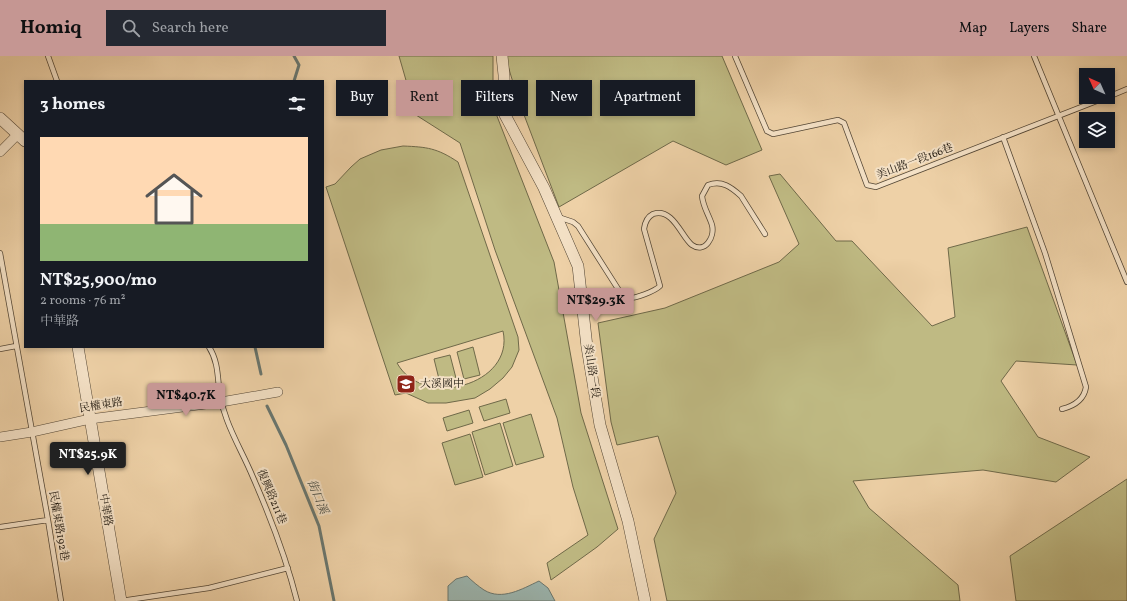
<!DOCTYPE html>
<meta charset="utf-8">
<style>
body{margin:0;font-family:Vollkorn,"Noto Serif TC",serif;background:#242831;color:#f1f3f6;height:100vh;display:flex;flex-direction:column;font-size:15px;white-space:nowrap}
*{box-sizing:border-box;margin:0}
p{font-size:13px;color:#9ea1a6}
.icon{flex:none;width:22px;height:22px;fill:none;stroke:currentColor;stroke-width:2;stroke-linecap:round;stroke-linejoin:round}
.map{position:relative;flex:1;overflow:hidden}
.panel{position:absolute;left:24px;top:24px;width:300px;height:268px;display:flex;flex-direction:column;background:#171b24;border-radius:0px;box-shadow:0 2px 6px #0003}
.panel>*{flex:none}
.hud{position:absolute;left:336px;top:24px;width:380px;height:36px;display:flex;gap:8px}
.needle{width:26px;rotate:315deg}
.controls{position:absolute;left:1079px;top:12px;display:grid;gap:8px}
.controls a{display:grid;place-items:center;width:36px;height:36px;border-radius:0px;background:#171b24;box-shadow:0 2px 6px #0003;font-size:20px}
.price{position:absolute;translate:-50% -34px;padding:0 9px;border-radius:4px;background:#c59692;color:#111;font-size:13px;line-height:26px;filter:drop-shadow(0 1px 2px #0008)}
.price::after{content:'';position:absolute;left:50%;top:24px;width:12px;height:9px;margin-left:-6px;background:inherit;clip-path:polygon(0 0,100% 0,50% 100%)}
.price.current{background:#222;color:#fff}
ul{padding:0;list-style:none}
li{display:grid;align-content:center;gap:8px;height:212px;padding:0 16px}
li span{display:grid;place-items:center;height:124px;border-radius:0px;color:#555}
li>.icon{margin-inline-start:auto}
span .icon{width:72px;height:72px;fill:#fffc;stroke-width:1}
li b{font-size:17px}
h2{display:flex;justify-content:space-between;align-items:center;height:48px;padding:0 16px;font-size:17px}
.pill{padding:0 14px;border-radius:0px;background:#171b24;box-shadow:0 2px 6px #0003;font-size:14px;line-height:36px}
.pill.current{background:#c59692;color:#111}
header{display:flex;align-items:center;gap:24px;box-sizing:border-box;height:56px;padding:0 20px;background:#c59692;color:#111}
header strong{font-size:19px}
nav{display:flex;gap:22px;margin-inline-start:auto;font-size:14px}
.search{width:280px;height:36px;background:#242831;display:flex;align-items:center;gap:10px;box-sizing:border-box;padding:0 14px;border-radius:0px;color:#9ea1a6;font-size:15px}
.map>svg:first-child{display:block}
.green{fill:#bfba83;stroke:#6f6949;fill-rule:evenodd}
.water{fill:#9bb5af;stroke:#69766f}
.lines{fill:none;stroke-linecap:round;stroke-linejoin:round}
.stream{stroke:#69766f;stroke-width:3}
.service-casing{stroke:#534635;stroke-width:6}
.minor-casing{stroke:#534635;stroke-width:10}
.tertiary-casing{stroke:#534635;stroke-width:12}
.service{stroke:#f4e1c6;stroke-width:4.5}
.minor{stroke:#f4e1c6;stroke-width:9}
.tertiary{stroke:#f4e1c6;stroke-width:11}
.labels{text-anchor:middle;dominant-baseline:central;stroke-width:4;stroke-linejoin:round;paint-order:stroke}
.street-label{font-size:11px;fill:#1f180f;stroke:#f4e1c6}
.poi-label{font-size:11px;fill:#1f180f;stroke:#f4e1c6;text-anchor:start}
.water-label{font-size:12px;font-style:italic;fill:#4a4f47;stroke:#f4e1c6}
</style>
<header>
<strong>Homiq</strong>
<div class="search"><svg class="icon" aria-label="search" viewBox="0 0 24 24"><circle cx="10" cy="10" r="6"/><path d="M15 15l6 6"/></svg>Search here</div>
<nav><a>Map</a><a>Layers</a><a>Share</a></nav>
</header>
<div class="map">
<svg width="1127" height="545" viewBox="0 0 1127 545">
<rect width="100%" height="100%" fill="#eed1a7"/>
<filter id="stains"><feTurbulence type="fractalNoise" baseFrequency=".005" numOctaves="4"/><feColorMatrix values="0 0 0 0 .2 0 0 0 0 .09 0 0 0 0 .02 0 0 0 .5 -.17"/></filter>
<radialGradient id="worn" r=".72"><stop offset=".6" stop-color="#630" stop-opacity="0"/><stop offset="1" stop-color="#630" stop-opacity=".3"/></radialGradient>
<path class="green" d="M 399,0 L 493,0 L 493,50 L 554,206 L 581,357 L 618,473 L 597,491 L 551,524 L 547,507 L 588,479 L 573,431 L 557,362 L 495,194 L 460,87 L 416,59 Z
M 505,0 L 722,0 L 762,94 L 726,109 L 673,85 L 559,151 L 518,43 Z
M 403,90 C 427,91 437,92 458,106 L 518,281 L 519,294 L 512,311 L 503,322 L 490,333 L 475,342 L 446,347 L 428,347 L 406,337 L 395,339 L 326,131 L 335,128 L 351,111 L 360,103 L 381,94 ZM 503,275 C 515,329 423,354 397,307 Z
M 780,118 L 836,185 L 852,185 L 932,270 L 955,261 L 948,192 L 1027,171 L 1077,309 L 1016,305 L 1001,325 L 1038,381 L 1090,401 L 1056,426 L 983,414 L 853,425 L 869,452 L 958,529 L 960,545 L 667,545 L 654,483 L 676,437 L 658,380 L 617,389 L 611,366 L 598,267 L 665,252 L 779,206 L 799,188 L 769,120 Z
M 473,291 L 480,319 L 464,323 L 457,296 Z
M 450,299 L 457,326 L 441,331 L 434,303 Z
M 506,343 L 510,357 L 484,365 L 479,351 Z
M 469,354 L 473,367 L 447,375 L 443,362 Z
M 531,358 L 544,401 L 516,409 L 503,367 Z
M 500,367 L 513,410 L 485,419 L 472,376 Z
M 470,378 L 483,421 L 455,429 L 442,387 Z
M 1127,423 L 1127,545 L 1016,545 L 1010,500 Z"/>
<path class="water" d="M 467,520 C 472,525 478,530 484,534 C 502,545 522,533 539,525 L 548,532 L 555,545 L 448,545 L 448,530 L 456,523 Z"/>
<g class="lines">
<path class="stream" d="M 294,25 L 299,9 L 294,0
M 255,291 L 261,318
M 267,350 L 286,389 L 319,470 L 334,545"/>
<defs>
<path id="service" d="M 48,0 L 57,25
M 735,0 L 767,75 L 773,78 L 838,64 L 844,67 L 867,129 L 876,131 L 1107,41
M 1034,0 L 1127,226
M 1108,41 L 1127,33
M 1003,81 L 1045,197 L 1086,331 C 1084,344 1074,350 1062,353
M 558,161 L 573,166 L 578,170 L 620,236 C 622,238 624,241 628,242 C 635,243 655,235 660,230 L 644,173 C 645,166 647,161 653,158 C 673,151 682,182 692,189 C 705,198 715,181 712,169 C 709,159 703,151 702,140 L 708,129 C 722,124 731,131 741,140 L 765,178
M 0,197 L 48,464 L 61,545
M 209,291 C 220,308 217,327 221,346 C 223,352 225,358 227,364 C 234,383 244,400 252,419 C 270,460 286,501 297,545
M 0,293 L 16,290
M 0,471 L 48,464
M 121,545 L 209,532 L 288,512"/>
<path id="minor" d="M 0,96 L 18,78
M 0,381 L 32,376 L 90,363 L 221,346 L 278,336"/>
<path id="tertiary" d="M 502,0 L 504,19 L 505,59 L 544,132 L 578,210 L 587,291 L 600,369 L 628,465 L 645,545
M 0,62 L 25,85
M 78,291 L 121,545"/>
</defs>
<use href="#service" class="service-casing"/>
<use href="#minor" class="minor-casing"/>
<use href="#tertiary" class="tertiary-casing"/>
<use href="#service" class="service"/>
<use href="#minor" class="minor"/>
<use href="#tertiary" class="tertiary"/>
</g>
<defs>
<symbol id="school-square" viewBox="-11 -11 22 22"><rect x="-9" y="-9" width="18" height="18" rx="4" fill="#8f2418" stroke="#f4e1c6"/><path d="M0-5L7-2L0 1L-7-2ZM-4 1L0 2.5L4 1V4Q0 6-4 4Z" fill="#fff"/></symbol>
</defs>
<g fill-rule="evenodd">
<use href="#school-square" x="395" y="317" width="22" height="22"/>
</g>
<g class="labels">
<g class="street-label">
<text transform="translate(915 106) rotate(-21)">美山路一段166巷</text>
<text transform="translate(591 315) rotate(81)">美山路一段</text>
<text transform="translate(101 350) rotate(-9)">民權東路</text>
<text transform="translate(271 441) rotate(67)">復興路211巷</text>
<text transform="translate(105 454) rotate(80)">中華路</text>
<text transform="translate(58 470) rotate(80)">民權東路192巷</text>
</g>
<g class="poi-label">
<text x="420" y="328">大溪國中</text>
</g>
<g class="water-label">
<text transform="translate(317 441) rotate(68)">街口溪</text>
</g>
</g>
<rect width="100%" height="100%" filter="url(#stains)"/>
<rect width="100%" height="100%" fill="url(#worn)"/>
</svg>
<div class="controls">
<a><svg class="needle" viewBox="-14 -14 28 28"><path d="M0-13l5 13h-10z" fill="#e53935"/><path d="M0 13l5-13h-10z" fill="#9ea1a6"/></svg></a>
<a><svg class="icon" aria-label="layers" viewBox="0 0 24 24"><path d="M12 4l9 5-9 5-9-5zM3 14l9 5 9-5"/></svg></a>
</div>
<b class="price" style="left:596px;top:266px">NT$29.3K</b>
<b class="price" style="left:186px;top:361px">NT$40.7K</b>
<b class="price current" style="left:88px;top:420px">NT$25.9K</b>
<div class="hud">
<a class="pill">Buy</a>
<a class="pill current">Rent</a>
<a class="pill">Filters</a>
<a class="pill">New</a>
<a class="pill">Apartment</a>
</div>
<section class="panel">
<h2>3 homes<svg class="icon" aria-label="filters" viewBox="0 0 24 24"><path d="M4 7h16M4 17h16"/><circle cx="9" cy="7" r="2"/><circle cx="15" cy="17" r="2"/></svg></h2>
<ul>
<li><span style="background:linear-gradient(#ffd9b3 70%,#8fb573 0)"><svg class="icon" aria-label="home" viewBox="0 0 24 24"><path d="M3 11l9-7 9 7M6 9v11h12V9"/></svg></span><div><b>NT$25,900/mo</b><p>2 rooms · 76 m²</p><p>中華路</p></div></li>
</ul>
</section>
</div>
